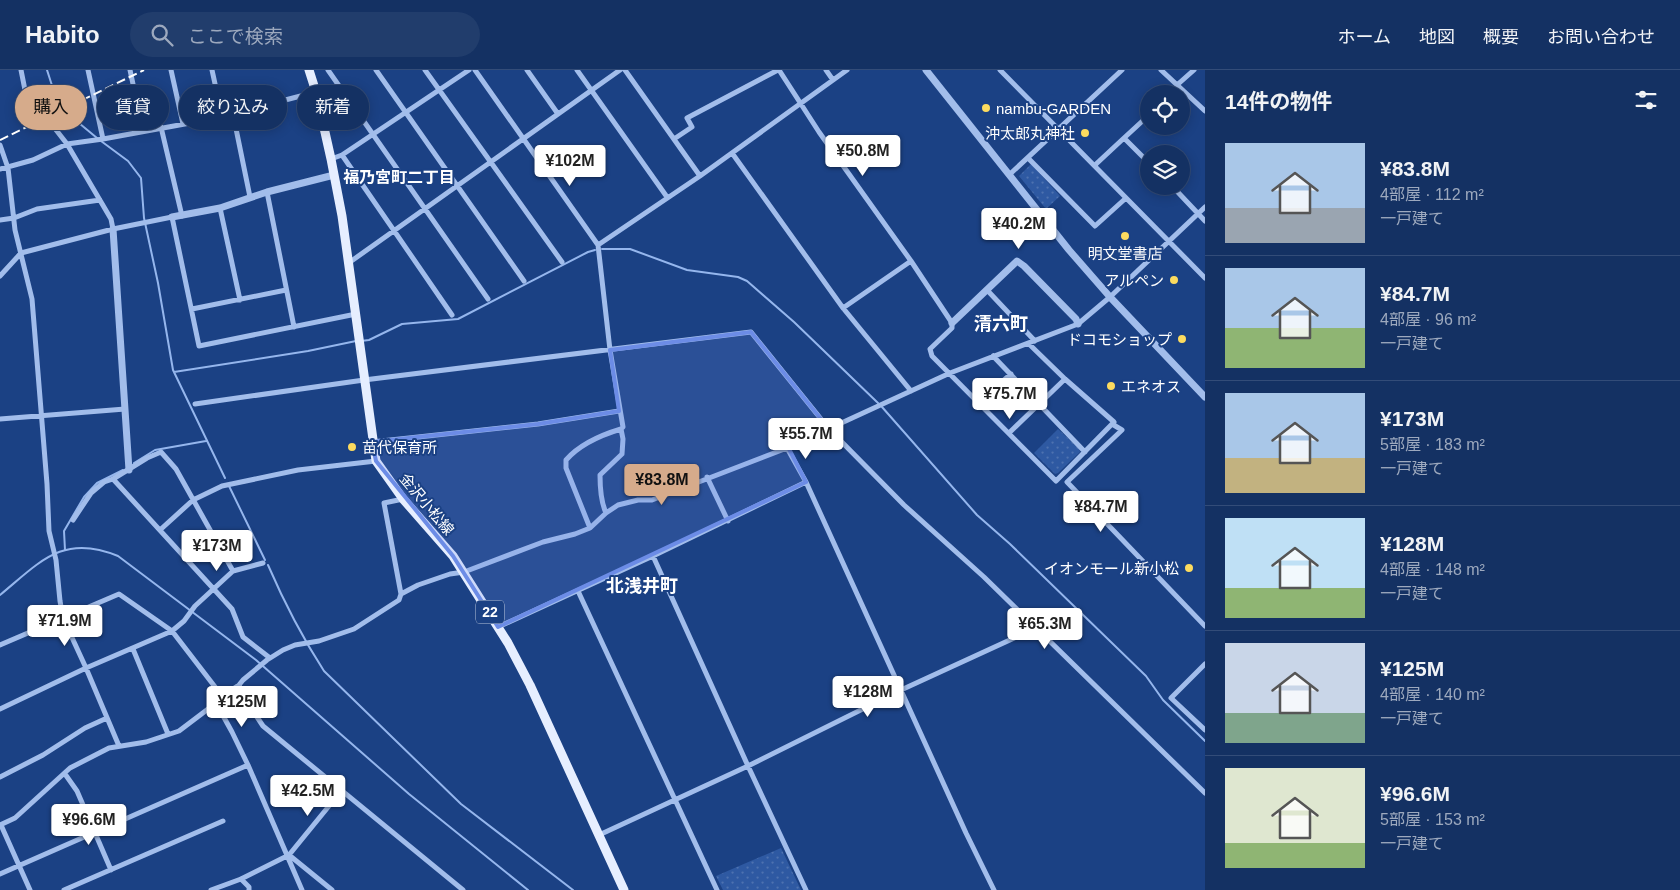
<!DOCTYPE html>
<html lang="ja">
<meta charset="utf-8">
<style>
body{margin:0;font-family:Helvetica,"Noto Sans JP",sans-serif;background:#213d6c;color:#f1f3f6;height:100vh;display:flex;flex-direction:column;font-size:19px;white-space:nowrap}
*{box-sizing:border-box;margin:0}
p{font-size:16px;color:#9da9be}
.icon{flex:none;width:28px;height:28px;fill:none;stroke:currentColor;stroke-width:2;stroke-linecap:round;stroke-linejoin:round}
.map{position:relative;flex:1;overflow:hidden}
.details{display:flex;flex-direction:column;background:#143163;width:475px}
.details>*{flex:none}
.hud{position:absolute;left:15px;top:15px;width:475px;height:45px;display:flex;gap:10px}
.tools{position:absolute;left:1140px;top:15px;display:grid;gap:10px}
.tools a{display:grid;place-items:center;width:50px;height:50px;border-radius:50%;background:#143163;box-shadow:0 2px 12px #0003,0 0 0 1px #334c78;font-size:25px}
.price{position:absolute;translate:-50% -42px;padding:0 11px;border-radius:5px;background:#fff;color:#222;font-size:16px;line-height:32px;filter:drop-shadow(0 1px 2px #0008)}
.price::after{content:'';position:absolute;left:50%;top:30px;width:15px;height:11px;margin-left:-8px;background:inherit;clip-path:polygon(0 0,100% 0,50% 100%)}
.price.on{background:#d6ab8b;color:#111}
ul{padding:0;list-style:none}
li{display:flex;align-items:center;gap:15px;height:125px;padding:0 20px}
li+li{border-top:1px solid #334c78}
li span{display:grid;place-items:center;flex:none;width:140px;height:100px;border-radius:0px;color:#555}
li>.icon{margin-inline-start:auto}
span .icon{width:60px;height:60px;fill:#fffc;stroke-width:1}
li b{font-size:21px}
h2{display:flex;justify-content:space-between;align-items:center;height:60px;padding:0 20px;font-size:21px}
.pill{padding:0 18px;border-radius:22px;background:#143163;box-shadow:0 2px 12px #0003,0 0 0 1px #334c78;font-size:18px;line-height:45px}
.pill.on{background:#d6ab8b;color:#111}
header{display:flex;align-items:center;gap:30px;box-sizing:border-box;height:70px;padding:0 25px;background:#143163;border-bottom:1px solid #334c78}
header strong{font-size:24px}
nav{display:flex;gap:28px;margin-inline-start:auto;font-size:18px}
.search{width:350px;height:45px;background:#213d6c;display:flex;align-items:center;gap:12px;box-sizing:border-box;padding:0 18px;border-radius:28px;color:#9da9be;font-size:19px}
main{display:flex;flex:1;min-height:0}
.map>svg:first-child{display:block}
.park{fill:url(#park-dots)}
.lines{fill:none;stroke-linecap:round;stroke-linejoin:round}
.stream{stroke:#95b6ed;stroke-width:2}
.minor{stroke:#a2bdeb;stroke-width:5}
.tertiary{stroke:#a2bdeb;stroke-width:7}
.primary{stroke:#e6eeff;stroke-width:9}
.rail{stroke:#fff;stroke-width:2;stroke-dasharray:9 4;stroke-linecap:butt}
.marked{fill:#6c8ce6;fill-opacity:0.2;stroke:#6c8ce6;stroke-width:4;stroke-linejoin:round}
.poi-dot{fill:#fcdb5f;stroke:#1b4184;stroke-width:2}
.labels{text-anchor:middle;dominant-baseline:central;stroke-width:4;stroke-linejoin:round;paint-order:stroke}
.shield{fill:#1b4184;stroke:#bbc6da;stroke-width:1}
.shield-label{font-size:14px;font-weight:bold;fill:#fff}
.poi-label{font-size:15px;fill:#fff;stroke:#1b4184;text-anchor:end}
.street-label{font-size:15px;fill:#fff;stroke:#1b4184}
.neighbourhood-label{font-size:16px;font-weight:bold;fill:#fff;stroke:#1b4184}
.quarter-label{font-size:18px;font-weight:bold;fill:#fff;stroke:#1b4184}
</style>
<header>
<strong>Habito</strong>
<div class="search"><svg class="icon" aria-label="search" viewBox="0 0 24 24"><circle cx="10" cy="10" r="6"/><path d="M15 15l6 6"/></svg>ここで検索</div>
<nav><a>ホーム</a><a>地図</a><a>概要</a><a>お問い合わせ</a></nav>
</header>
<main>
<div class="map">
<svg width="1205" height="820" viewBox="0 0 1205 820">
<defs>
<pattern id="park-dots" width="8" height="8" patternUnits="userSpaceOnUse" patternTransform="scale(1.25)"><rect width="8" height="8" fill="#2e59a2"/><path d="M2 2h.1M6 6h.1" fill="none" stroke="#4d72b0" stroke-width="1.8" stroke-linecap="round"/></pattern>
</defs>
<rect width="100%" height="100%" fill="#1b4184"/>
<path class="park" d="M 1031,94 L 1060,126 L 1046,139 L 1019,106 Z
M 1058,359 L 1079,379 L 1080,382 L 1058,403 L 1055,404 L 1034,383 Z
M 781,778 L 801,820 L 723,820 L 716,806 Z"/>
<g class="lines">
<path class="stream" d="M 47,0 L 57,31 L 62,39 L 97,68
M 101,71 L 128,91 L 141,108 L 144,148 L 158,213 L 173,300 L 225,408
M 602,179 L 630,179 L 687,200 L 738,207 L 747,211 L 794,252 L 878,333
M 361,271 L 369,270 L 402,254 L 458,249 L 588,182 L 595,180
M 174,302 L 308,281 L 356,271
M 882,337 L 977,445 L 1010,474 L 1146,606 L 1163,630 L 1205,671
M 134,393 L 155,380 L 206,371
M 229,416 L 265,490
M 65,480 L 64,461 L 84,427 L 97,413 L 123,400
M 268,495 C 284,532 302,567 324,601 L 461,734 L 573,820
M 0,525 C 40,492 63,463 118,486 L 256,590 L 409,724 L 528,820"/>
<path class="minor" d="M 21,0 L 25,20 L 67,74 L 111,149 L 113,159
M 88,0 L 103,69
M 130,0 L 143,61
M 171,0 L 183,54
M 212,0 L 222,46
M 328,0 L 488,229
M 376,0 L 524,211
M 425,0 L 562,192
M 475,0 L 598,175 L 610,280 L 623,357 L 621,359 L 623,369 L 622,384 L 600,405 C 600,417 601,432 606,443
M 527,0 L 558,44
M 577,0 L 667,127
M 625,0 L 700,106
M 779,0 L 819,62 L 911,191 L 952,253 L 952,258 L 930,279 L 932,286 L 1056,411 L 1114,352 L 1065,309 L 1029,274
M 826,0 L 833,10
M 1000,0 L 1205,208
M 1161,0 L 1205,41
M 1177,15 L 1194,0
M 1171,24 L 1179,17
M 233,44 L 250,127
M 1149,45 L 1124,68 L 1149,93
M 161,57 L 182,146
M 674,69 L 692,57 L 687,48 L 778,0
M 0,75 L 8,98 L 15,160 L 32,229 L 47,414 L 49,461 L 56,490 L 60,531 L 63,548 L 86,598 L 119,676
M 732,83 L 843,238 L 911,321
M 342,85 L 452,245
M 1028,88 L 1095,156 L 1126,128
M 331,89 L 342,85 L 469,0
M 1095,95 L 1124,68
M 0,99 L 33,90 L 67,74 L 103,69 L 212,49 L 316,22
M 1009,105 L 1122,0
M 1172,116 L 1205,151
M 267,122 L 294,257
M 220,138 L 240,230
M 0,150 L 14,148 L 37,139 L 100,130
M 598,175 L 700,106 L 847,0
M 350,192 L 620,0
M 0,206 L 21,183 L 113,159 L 172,147 L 199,276 L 356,244
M 987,220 L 1035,271
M 843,238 L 911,191
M 192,239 L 286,220
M 993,286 L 1085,382
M 979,332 L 1011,304
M 195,334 L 364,310 L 751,262 L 829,359 L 904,435 L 984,507 L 1205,723
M 0,349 L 125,339
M 1112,354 L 1122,360 L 1067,412 L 1205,556
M 1009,363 L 1065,309
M 372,372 L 538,354 L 619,341
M 787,378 L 806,412 L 966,763 L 994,820
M 707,407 L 728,451
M 113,409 L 232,539 L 243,567 L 270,588
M 73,450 L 91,423 L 104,412 L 113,409 L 147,388 L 161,382 L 176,399 L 233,501
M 590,458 L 566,398 L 566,390 C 580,374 601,365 621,359
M 160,460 L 193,430 L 222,416 L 298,400 L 376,391
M 653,486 L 748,696 L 806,820
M 578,521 L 717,820
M 401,524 L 418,515 L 450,504 L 464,502 L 543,472 L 575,464 L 590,458 L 606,443 L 618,435 L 638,430 L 652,430 L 787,378 L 950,303 L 1078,254 L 1110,227 L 1205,137
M 498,557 L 653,486 L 806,412
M 0,575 L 119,524 L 172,561 L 222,626
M 133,579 L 168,664
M 1205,594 L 1171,628 L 1205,660
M 239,615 L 245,629 L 263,656 L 463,820
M 216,633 L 232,662 L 248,695 L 302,820
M 0,639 L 86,598 L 172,561 L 184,551 L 195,536 L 233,501 L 263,493
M 65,704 L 77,721 L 111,800
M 0,707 L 43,685 L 85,658 L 107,648
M 0,755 L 15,748 L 70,698 L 109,678 L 146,672 L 179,661 L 216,633 L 222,626 L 239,615 L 243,610 L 267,590 L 283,580 L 295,575 L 319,571 L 354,559 L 399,530 L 401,524 L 384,433 L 403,429
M 1,755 L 30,820
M 599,765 L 748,696 L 901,620 L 1036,558
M 289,785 L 332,820
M 0,804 L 248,695
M 241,809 L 249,817 L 249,820
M 64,820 L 223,751
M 211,820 L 241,809 L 289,785 L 342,720"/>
<path class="tertiary" d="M 926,0 L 1069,180 L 1110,227 L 1205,327
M 172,147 L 220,138 L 267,122 L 334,105
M 113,159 L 129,400
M 952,253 L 1017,191 L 1024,196 L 1076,249 L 1078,254"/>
<path class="primary" d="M 309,0 L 316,22 L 331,89 L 342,146 L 376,391 L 403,429 L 453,486 L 508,573 L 530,615 L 624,820"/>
<path class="rail" d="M 0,70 L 144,0"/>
</g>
<path class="marked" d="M 751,262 L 829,359 L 788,377 L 806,412 L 498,557 L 453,486 L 376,391 L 372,372 L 538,354 L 619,341 L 610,280 Z"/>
<g class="poi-dot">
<circle cx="986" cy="38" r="5"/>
<circle cx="1085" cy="63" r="5"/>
<circle cx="1125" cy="166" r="5"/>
<circle cx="1174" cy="210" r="5"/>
<circle cx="1182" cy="269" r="5"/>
<circle cx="1111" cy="316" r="5"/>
<circle cx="352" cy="377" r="5"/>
<circle cx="1189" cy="498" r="5"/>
</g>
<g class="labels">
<rect class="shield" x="476" y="530.5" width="28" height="23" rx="4"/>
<g class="shield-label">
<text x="490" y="542">22</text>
</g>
<g class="poi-label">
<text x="996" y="38" text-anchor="start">nambu-GARDEN</text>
<text x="1075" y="63">沖太郎丸神社</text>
<text x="1125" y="183" text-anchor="middle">明文堂書店</text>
<text x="1164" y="210">アルペン</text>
<text x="1172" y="269">ドコモショップ</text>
<text x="1121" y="316" text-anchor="start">エネオス</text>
<text x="362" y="377" text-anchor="start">苗代保育所</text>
<text x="1179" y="498">イオンモール新小松</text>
</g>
<g class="street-label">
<text transform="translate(427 434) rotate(50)">金沢小松線</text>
</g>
<g class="neighbourhood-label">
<text x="399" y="107">福乃宮町二丁目</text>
</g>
<g class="quarter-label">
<text x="1001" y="254">清六町</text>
<text x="642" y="516">北浅井町</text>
</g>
</g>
</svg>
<div class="tools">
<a><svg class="icon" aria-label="locate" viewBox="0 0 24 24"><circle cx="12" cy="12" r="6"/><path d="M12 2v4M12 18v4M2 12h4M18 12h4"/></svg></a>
<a><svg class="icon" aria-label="layers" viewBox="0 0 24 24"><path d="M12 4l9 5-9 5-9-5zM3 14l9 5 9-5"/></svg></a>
</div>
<b class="price" style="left:863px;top:107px">¥50.8M</b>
<b class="price" style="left:570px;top:117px">¥102M</b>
<b class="price" style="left:1019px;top:180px">¥40.2M</b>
<b class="price" style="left:1010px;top:350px">¥75.7M</b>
<b class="price" style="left:806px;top:390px">¥55.7M</b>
<b class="price on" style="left:662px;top:436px">¥83.8M</b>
<b class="price" style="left:1101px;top:463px">¥84.7M</b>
<b class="price" style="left:217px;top:502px">¥173M</b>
<b class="price" style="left:65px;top:577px">¥71.9M</b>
<b class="price" style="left:1045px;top:580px">¥65.3M</b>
<b class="price" style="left:868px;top:648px">¥128M</b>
<b class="price" style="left:242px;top:658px">¥125M</b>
<b class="price" style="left:308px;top:747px">¥42.5M</b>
<b class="price" style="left:89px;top:776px">¥96.6M</b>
<div class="hud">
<a class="pill on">購入</a>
<a class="pill">賃貸</a>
<a class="pill">絞り込み</a>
<a class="pill">新着</a>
</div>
</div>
<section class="details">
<h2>14件の物件<svg class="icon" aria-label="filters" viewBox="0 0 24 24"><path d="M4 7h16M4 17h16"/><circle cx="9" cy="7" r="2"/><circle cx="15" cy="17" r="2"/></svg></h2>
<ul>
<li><span style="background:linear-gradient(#a9c7e8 65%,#9aa5b1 0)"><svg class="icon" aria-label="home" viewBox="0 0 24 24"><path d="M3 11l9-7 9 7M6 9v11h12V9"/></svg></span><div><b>¥83.8M</b><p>4部屋 · 112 m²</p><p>一戸建て</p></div></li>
<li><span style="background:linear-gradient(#a9c7e8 60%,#8fb573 0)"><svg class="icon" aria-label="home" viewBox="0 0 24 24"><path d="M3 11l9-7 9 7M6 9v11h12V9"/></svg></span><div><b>¥84.7M</b><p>4部屋 · 96 m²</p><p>一戸建て</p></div></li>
<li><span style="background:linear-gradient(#a9c7e8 65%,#c2b280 0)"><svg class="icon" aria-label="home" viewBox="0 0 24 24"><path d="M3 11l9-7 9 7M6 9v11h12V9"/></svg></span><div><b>¥173M</b><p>5部屋 · 183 m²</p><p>一戸建て</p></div></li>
<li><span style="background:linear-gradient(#bfe0f5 70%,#8fb573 0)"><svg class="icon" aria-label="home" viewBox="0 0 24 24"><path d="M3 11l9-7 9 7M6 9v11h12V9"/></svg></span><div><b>¥128M</b><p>4部屋 · 148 m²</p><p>一戸建て</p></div></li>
<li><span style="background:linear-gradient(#c9d6e8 70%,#7fa58c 0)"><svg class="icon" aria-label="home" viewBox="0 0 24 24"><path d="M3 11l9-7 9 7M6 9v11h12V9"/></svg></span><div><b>¥125M</b><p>4部屋 · 140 m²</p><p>一戸建て</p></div></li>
<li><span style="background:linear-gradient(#dfe7d0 75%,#8fb573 0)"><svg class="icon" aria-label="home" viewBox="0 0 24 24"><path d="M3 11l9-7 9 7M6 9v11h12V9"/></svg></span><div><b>¥96.6M</b><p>5部屋 · 153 m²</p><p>一戸建て</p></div></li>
</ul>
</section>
</main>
